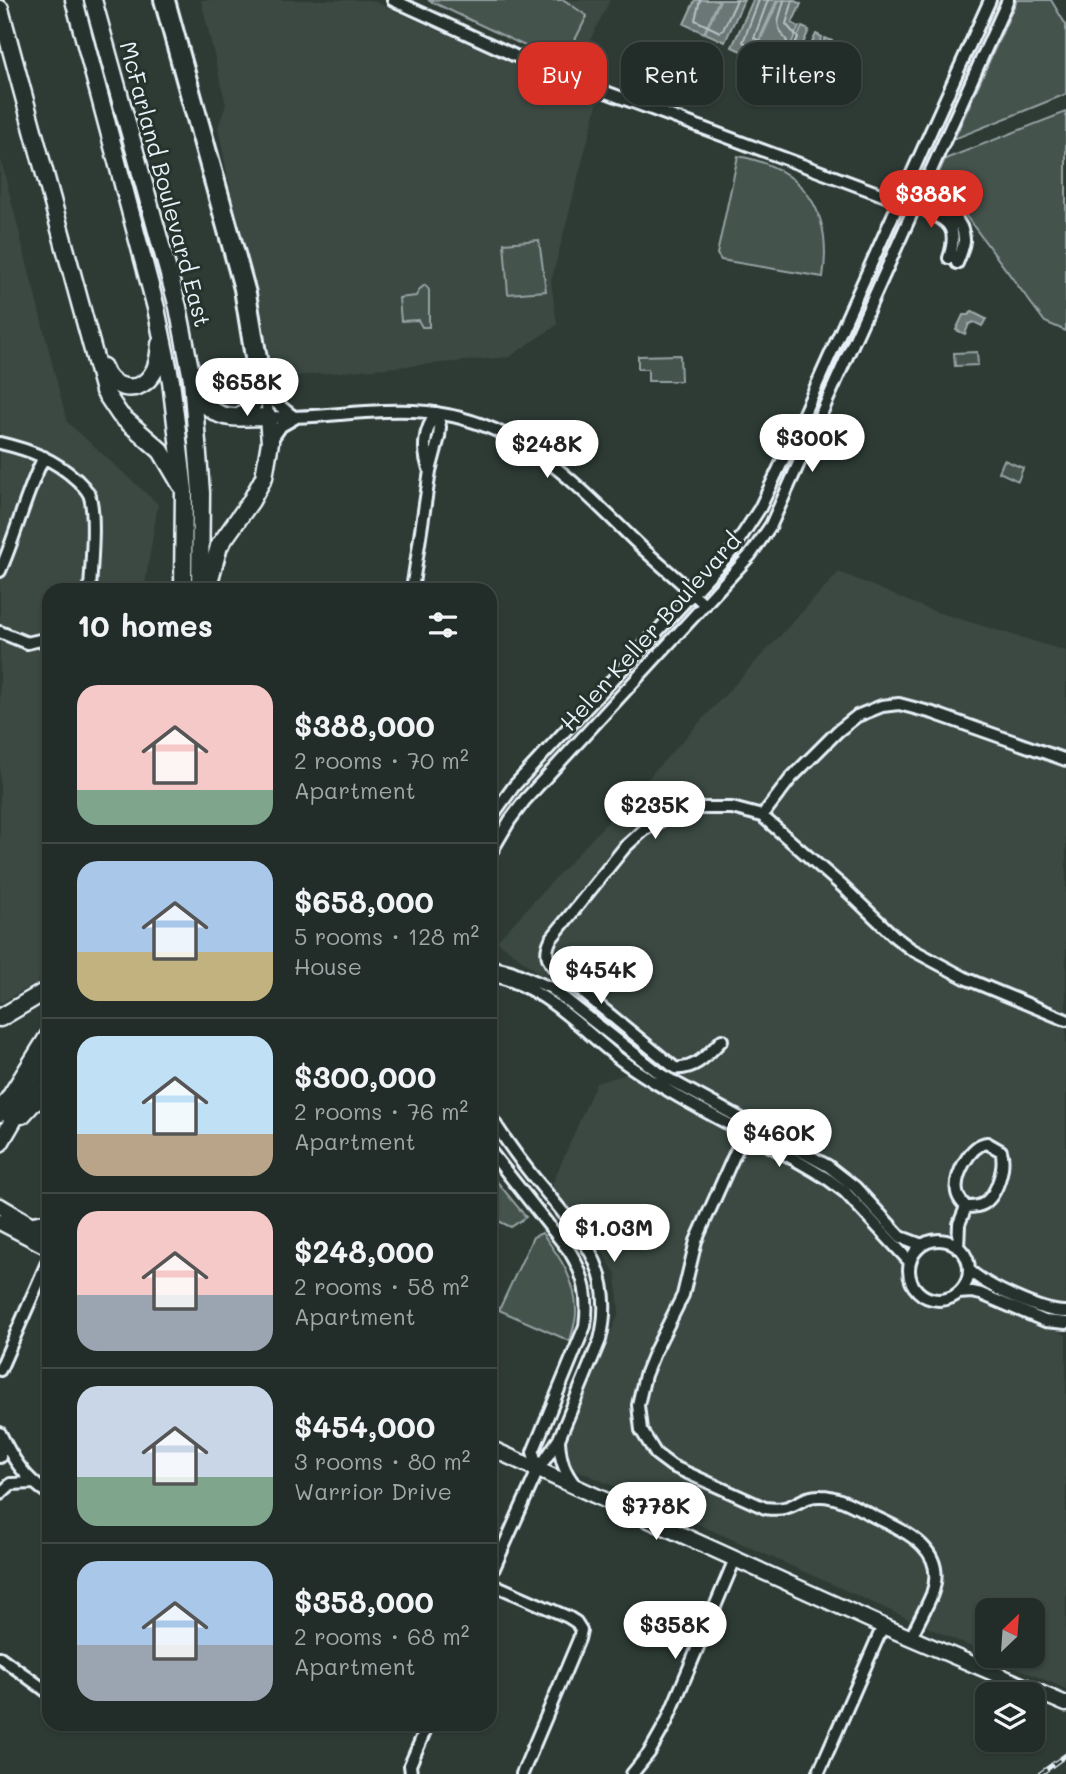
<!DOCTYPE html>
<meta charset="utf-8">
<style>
body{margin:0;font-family:Mali,sans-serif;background:#2a3430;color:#f1f3f6;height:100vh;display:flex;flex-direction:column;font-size:26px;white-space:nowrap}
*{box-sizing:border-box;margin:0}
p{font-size:23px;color:#a2a7a8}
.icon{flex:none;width:38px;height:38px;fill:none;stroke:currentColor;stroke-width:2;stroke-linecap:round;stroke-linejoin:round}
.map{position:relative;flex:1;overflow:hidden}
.sheet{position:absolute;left:42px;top:583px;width:455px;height:1148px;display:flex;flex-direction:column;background:#222c28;border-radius:21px;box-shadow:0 2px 5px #0004,0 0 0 2px #3f4845}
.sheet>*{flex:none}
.hud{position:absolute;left:518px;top:42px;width:443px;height:63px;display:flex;gap:14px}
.needle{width:46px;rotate:25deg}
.controls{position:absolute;left:975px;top:1598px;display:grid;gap:14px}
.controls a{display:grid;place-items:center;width:70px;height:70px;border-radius:14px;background:#222c28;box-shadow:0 2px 5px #0004,0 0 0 2px #3f4845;font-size:35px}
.price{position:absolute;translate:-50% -60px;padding:0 16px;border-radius:24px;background:#fff;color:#222;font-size:23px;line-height:46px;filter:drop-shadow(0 2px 4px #0008)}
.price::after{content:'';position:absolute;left:50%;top:42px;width:21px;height:16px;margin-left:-10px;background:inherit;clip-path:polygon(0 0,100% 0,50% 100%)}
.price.on{background:#d93025;color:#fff}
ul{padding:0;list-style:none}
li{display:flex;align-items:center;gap:21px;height:175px;padding:0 35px}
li+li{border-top:2px solid #3f4845}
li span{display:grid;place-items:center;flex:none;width:196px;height:140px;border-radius:21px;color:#555}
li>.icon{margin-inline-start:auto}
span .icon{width:84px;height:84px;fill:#fffc;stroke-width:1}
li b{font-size:30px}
h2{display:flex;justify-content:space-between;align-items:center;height:84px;padding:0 35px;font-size:30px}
.chip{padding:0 24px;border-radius:21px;background:#222c28;box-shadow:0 2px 5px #0004,0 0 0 2px #3f4845;font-size:24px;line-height:63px}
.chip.on{background:#d93025;color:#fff}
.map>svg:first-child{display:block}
.built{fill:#3b4843}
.green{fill:#45524e;stroke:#96a2a3;stroke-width:2}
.water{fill:#6b7775;stroke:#9da8a9;stroke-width:2}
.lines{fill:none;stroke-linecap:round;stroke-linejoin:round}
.shore{stroke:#b6c0c4;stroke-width:2}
.minor-casing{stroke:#e8f1f8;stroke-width:16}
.major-casing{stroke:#e8f1f8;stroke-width:19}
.highway-casing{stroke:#e8f1f8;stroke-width:21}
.minor{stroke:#26332d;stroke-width:10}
.major{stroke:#26332d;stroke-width:14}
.highway{stroke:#26332d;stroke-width:16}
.rail-casing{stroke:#e8f1f8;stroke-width:5}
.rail{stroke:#26332d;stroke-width:2.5;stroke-dasharray:8;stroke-linecap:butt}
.labels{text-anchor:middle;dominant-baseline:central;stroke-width:6;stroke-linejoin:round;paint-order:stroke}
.street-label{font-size:23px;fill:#e8f1f8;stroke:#26332d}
</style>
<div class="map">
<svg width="1066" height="1774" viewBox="0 0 1066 1774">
<rect width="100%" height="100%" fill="#2e3b35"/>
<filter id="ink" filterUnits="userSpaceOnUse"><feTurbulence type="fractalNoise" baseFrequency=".0143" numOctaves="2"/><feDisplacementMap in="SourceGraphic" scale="14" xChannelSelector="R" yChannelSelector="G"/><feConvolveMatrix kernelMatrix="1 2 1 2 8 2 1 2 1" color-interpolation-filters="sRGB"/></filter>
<g filter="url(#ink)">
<path class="built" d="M 201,0 L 371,0 L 598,101 L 551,282 L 557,325 L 509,357 L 273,378 L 259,296 L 235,212 L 218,127 L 226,105 Z
M 458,0 L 610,0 L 584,52 Z
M 0,156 L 67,422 L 158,504 L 144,590 L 49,590 L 49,961 L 37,983 L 0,1003 Z
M 839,572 L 930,610 L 1066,651 L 1066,1318 L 982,1278 L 974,1269 L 964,1245 L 939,1235 L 921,1239 L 906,1236 L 838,1169 L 668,1072 L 497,941 Z
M 630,1073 L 812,1173 L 836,1191 L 902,1261 L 906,1280 L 915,1299 L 934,1307 L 965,1296 L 976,1295 L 1066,1335 L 1066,1689 L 990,1656 L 1032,1656 L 1032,1610 L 987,1610 L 987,1654 L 571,1467 L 567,1439 L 619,1313 L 616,1274 L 594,1238 L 551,1187 L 596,1083 Z"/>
<path class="green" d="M 428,0 L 564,0 L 587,16 L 563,64 Z
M 1017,0 L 1051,0 L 1066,25 L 1066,94 L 954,139 Z
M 1066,112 L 1066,331 L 1045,322 L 937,177 L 945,159 Z
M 738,156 C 804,168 833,211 823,277 L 721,260 L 717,254 Z
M 539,240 L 546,291 L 508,294 L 504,243 Z
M 425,285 L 429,290 L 429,327 L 422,327 L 418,320 L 401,321 L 399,298 L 416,296 L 420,289 Z
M 977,352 L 978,365 L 955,366 L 954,353 Z
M 680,355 L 681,381 L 648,381 L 648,369 L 638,369 L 638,356 Z
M 1004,460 L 1023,468 L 1018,481 L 999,472 Z
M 490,1173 L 526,1217 L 511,1227 L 490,1217 Z
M 542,1233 C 560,1257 577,1282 576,1313 C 576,1322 572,1332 570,1341 L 499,1310 L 533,1237 Z"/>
<path class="water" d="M 695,0 L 719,0 L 704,33 L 684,24 Z
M 720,0 L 744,0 L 725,42 L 705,33 Z
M 753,0 L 777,0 L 752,56 L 732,47 Z
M 779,0 L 793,0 L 801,4 L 792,23 L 799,27 L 780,68 L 753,56 Z
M 802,27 L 809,30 L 790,73 L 783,70 Z
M 816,34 L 822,37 L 803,79 L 796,76 Z
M 825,38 L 832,41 L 812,83 L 806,80 Z
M 972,312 L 986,319 L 982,326 L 974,322 L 969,324 L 965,334 L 956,330 L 963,315 L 968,315 Z"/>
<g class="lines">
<path class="shore" d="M 700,0 L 695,20 L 720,32 L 723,30 L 737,0
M 759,0 L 743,42 L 785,61 L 798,38 L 786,24 L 793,0
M 768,0 L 754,38 L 780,51 L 787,41 C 772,22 780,20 784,0"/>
<defs>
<path id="minor" d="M 160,0 L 240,289 L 258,401
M 169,0 L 250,293 L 265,382 L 268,417
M 393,0 L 544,69 L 899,201 C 910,203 918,202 928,202 C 945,203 965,223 964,241 C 963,248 960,256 957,263
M 916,204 C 943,221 961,221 949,258
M 268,390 L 275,402 L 295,418
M 268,417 C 321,419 375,407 427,412 C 520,421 575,483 638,544 C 660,565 684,584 705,605
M 270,442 L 281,426 L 295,418
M 0,443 C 30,450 54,459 77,480 C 82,485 88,490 90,497 C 96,519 91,566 90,590
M 430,471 C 422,452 423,430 437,413
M 0,571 C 17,533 25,494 44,457
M 412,590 L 430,471 L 439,437 L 440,427 L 437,413
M 0,632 L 27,643 L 49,638
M 762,816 L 791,778 L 838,731 L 857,716 L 882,706 L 899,704 L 933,713 L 1066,760
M 490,819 L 514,786 L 732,551 L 760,508 L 782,462 L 990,0
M 490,854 L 510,820 L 525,800 L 751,554 L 771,525 L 1008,0
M 490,966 L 511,971 L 551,988 L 663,1076 L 828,1166 L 855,1187 L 901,1237 L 922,1245
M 490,975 C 541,985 572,1020 611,1052 C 627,1066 646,1077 664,1088 C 718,1121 776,1146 829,1180 L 845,1192 L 910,1262
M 722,1040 C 708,1054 696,1070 675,1068 L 558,972 C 547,961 544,953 551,939 L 625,847 L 645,829 L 669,816 L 696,808 L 732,808 L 762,816 L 842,886 L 895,937 L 911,949 L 967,979 L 1066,1020
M 490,1116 C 506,1141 522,1164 541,1186 C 582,1236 617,1271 600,1340 L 559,1439 L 538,1470 L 490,1577
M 749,1122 L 696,1241 L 683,1295 L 654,1353 L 645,1375 L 638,1405 L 641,1430 L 656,1454 L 672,1466 L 765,1508 C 796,1513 798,1495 821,1496 C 839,1496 859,1509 875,1517 C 907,1532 948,1550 932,1594 C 926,1609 917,1623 911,1638
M 987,1143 L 1001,1151 C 1006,1166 997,1196 983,1204 C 978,1207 972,1207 966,1207 C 962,1202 958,1199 957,1192 C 954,1176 970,1145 987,1143 Z
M 490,1151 L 570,1252 C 585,1276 589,1299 585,1326 L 533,1452 L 538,1470
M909 1270a30 30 0 1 1 60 0a30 30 0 1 1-60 0Z
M 958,1248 L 959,1224 L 966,1207
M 969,1270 C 986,1286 1043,1313 1066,1312
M 958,1293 L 972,1292 L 981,1294 L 1045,1321 L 1066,1323
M 0,1370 L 49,1258
M 0,1433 C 12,1458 25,1479 49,1494
M 559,1440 C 560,1459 564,1472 576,1486
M 0,1443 L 0,1457
M 0,1494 L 11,1484 L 33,1483
M 490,1583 L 568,1617 L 576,1622 L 581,1630 L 579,1639 L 522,1774
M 0,1657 L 49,1693
M 411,1774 L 410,1765 L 428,1724
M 632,1774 L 649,1753 L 666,1723 L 735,1559
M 818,1774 L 883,1626"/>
<path id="major" d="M 0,1206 L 49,1235
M 0,1222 L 44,1245 L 49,1245
M 490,1448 L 883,1626 L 1066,1704"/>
<path id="highway" d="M 74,0 L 156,308 L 171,381 L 184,490 L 183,590
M 93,0 L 178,307 L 192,379 L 201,493 L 200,590
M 0,9 L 104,391 L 120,415 L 161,451 L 181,485
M 103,367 C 110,388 136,396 151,376 C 158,367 159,355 160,344
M 196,388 C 212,424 234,417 268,417 L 270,442 L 264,477 L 251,501 L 219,546 L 207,590
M 240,417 L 251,407 L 257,397
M 0,1018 L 49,989
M 0,1113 L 49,1035
M 22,1115 L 32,1104 L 49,1093
M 0,1143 L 49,1059
M 33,1225 L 49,1222"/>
</defs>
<use href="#minor" class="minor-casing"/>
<use href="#major" class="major-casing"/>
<use href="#highway" class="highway-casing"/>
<use href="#minor" class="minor"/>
<use href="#major" class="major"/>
<use href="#highway" class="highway"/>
<defs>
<path id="rail" d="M 1040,1774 L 1066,1755"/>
</defs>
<use href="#rail" class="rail-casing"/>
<use href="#rail" class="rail"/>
</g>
</g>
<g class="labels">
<g class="street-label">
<text transform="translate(166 184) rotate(75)">McFarland Boulevard East</text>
<text transform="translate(650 631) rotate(-48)">Helen Keller Boulevard</text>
</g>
</g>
</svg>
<div class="controls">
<a><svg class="needle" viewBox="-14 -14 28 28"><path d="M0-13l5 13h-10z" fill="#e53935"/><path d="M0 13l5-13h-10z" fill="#a2a7a8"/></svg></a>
<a><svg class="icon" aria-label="layers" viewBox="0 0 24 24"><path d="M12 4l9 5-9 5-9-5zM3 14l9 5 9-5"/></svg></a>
</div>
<b class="price on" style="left:931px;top:230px">$388K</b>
<b class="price" style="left:247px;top:418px">$658K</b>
<b class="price" style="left:812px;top:474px">$300K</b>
<b class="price" style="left:547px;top:480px">$248K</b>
<b class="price" style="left:655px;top:841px">$235K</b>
<b class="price" style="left:601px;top:1006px">$454K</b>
<b class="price" style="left:779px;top:1169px">$460K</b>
<b class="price" style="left:614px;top:1264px">$1.03M</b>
<b class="price" style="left:656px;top:1542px">$778K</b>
<b class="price" style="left:675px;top:1661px">$358K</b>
<div class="hud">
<a class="chip on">Buy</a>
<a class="chip">Rent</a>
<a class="chip">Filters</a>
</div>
<section class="sheet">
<h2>10 homes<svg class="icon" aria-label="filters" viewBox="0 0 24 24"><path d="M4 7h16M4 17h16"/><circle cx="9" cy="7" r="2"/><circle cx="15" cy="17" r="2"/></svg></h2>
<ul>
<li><span style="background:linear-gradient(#f6c9c9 75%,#7fa58c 0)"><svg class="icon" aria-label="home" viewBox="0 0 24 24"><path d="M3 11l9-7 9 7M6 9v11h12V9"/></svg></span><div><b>$388,000</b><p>2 rooms · 70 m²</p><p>Apartment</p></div></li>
<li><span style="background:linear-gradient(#a9c7e8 65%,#c2b280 0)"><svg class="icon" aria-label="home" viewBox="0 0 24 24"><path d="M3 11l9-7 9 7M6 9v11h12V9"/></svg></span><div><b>$658,000</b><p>5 rooms · 128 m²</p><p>House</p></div></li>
<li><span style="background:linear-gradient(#bfe0f5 70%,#b9a48a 0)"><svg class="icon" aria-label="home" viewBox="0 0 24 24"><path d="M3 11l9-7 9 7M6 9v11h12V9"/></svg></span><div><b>$300,000</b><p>2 rooms · 76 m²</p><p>Apartment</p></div></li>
<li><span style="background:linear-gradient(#f6c9c9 60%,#9aa5b1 0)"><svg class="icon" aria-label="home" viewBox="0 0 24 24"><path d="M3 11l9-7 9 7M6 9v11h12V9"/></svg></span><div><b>$248,000</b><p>2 rooms · 58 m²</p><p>Apartment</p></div></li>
<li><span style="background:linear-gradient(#c9d6e8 65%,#7fa58c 0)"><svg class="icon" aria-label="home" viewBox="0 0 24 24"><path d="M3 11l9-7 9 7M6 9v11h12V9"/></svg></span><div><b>$454,000</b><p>3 rooms · 80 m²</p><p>Warrior Drive</p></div></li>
<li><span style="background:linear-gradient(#a9c7e8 60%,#9aa5b1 0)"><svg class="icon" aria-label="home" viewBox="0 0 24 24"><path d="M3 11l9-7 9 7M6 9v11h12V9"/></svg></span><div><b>$358,000</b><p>2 rooms · 68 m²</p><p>Apartment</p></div></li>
</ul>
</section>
</div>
